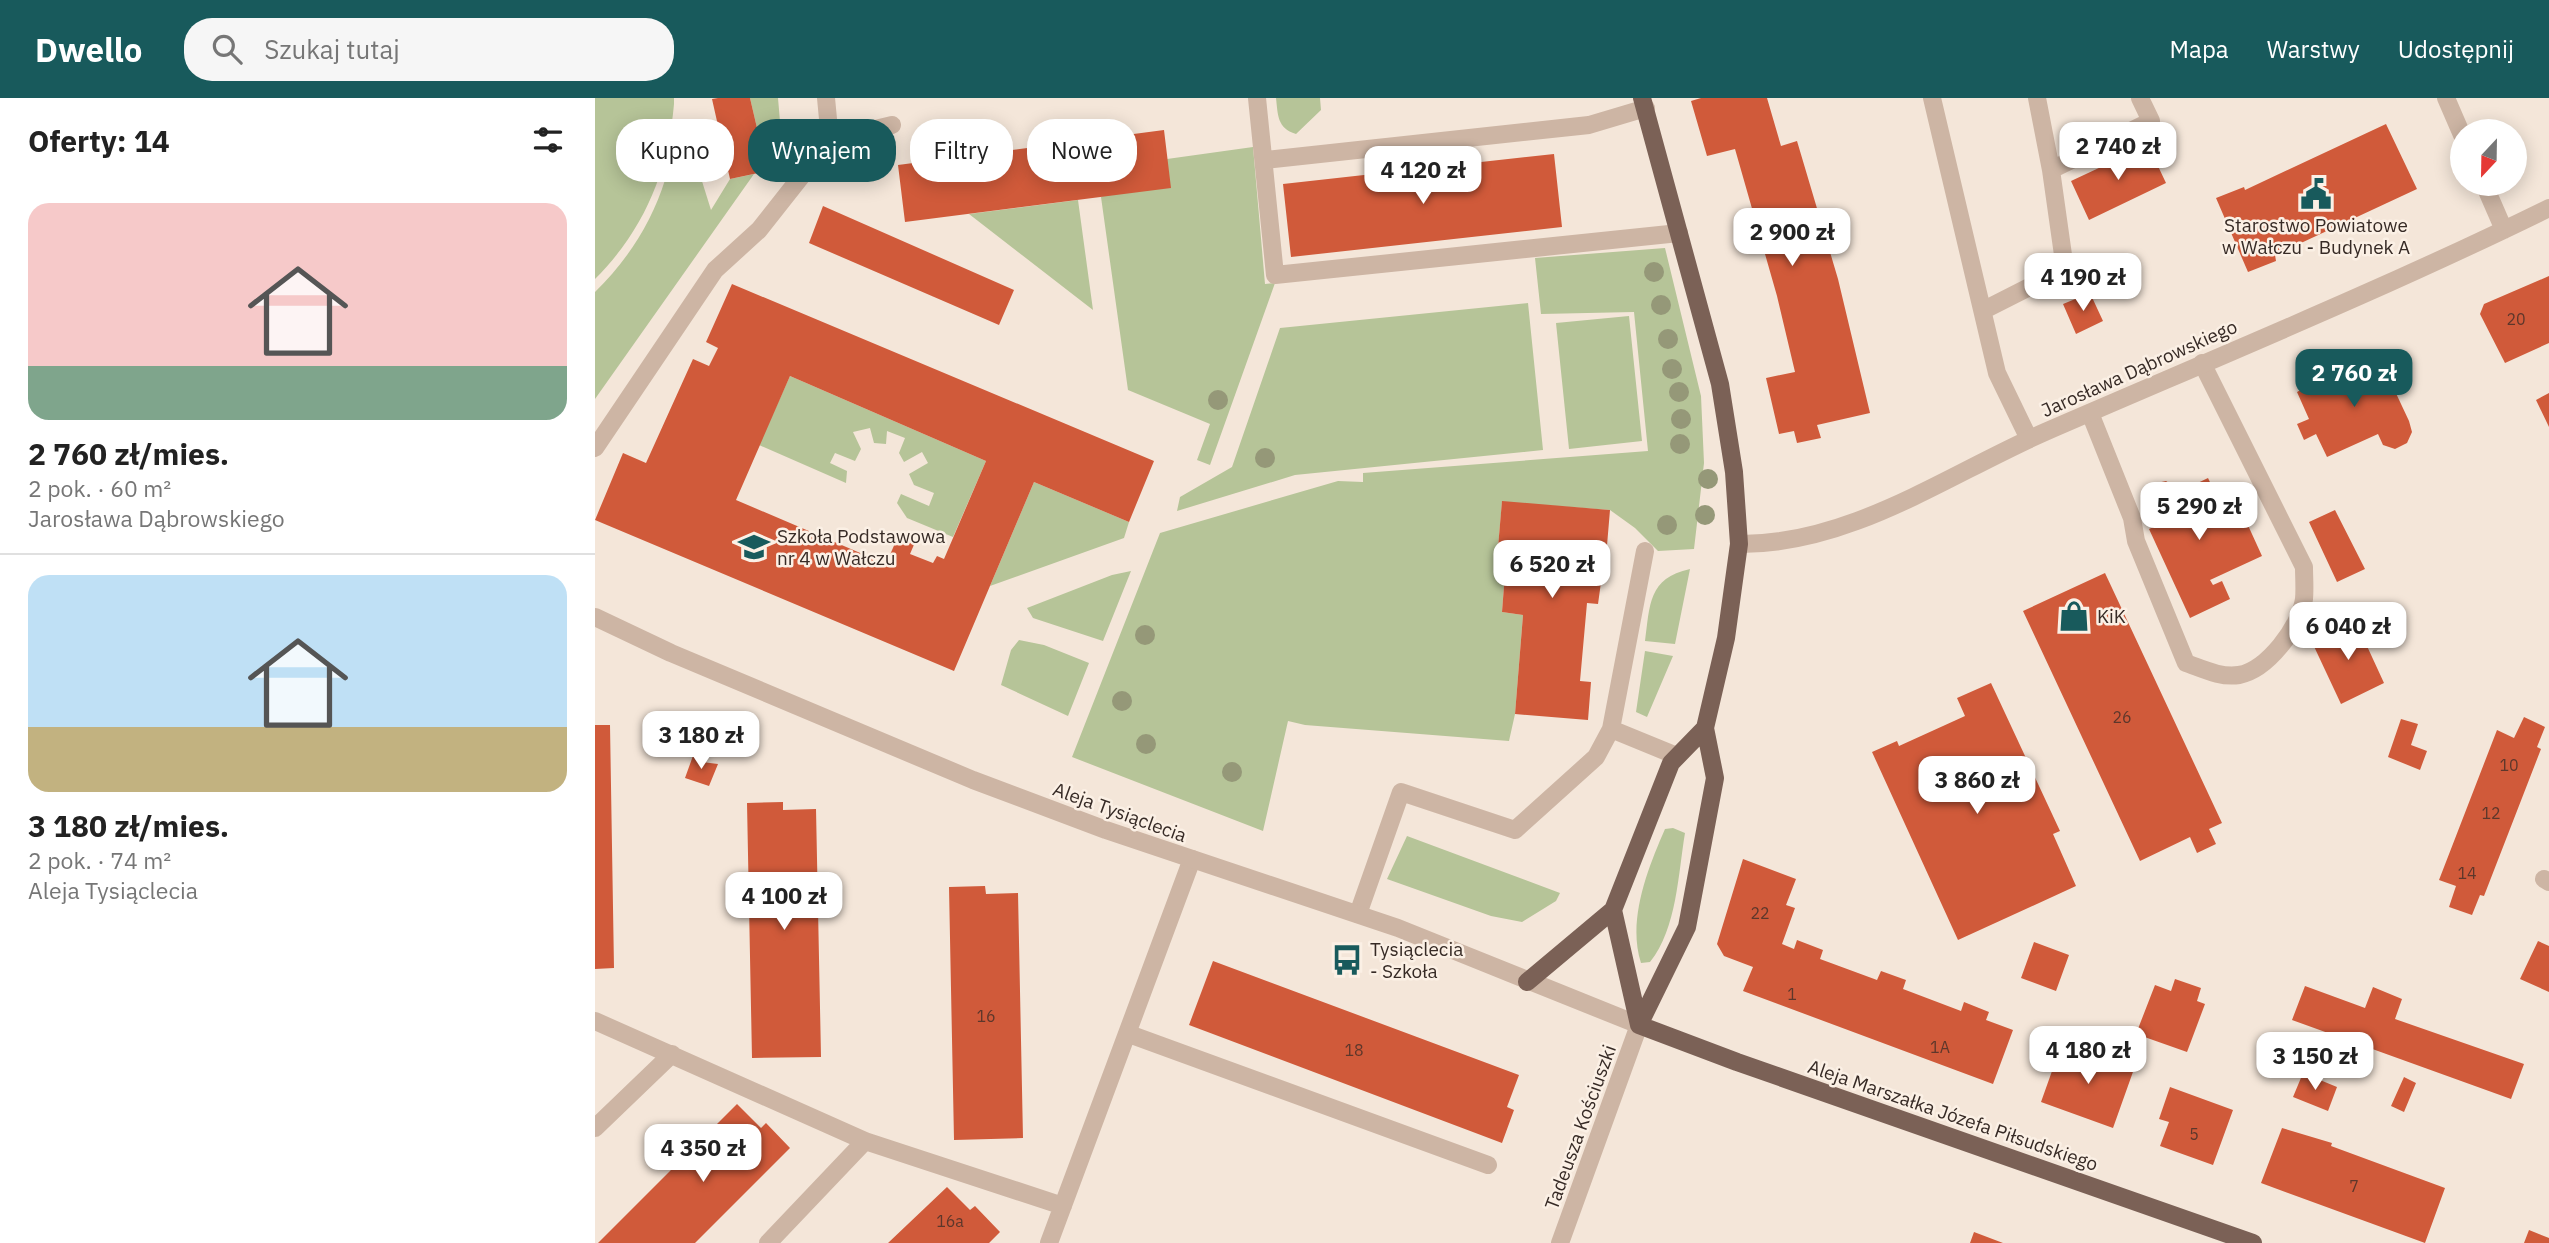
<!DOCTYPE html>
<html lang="pl">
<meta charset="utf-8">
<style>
body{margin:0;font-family:"IBM Plex Sans",sans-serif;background:#f6f6f6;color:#222;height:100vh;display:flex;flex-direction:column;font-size:26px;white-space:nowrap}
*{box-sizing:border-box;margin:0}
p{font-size:23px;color:#767676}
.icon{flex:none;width:38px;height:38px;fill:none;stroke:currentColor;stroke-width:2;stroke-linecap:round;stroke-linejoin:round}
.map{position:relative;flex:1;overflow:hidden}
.details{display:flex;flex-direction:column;background:#fff;width:595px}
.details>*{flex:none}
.top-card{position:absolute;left:21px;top:21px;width:665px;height:63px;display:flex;gap:14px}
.needle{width:46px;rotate:202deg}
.fabs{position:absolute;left:1855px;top:21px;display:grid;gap:14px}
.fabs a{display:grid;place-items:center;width:77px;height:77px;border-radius:50%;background:#fff;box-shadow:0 4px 18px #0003;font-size:35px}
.price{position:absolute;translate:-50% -60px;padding:0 16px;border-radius:14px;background:#fff;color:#222;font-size:23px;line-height:46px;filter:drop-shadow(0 2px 4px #0008)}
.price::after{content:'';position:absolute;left:50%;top:42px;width:21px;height:16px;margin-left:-10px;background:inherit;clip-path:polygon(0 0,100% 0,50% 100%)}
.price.on{background:#185a5c;color:#fff}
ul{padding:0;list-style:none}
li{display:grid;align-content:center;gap:14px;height:371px;padding:0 28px}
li+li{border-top:2px solid #e0e0e0}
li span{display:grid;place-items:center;height:217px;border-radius:21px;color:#555}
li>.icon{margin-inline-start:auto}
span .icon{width:126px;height:126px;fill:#fffc;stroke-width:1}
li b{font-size:30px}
h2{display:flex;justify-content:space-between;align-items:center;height:84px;padding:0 28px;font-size:30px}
.tag{padding:0 24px;border-radius:28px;background:#fff;box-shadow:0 4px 18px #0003;font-size:24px;line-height:63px}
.tag.on{background:#185a5c;color:#fff}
header{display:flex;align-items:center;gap:42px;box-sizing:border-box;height:98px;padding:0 35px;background:#185a5c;color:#fff}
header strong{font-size:33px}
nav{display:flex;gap:38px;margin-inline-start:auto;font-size:24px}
.search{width:490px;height:63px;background:#f6f6f6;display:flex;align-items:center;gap:18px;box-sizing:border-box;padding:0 24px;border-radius:28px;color:#767676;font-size:26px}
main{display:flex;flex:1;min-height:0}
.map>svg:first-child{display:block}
.green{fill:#b6c498}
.building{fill:#d05a3a;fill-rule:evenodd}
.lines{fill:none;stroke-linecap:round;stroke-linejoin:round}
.service{stroke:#cdb5a4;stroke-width:18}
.minor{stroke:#cdb5a4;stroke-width:18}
.tertiary{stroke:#cdb5a4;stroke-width:18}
.primary{stroke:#7b6156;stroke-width:18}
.tree{fill:#959878}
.labels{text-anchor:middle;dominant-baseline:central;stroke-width:5;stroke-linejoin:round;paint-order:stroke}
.number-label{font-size:16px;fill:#5d372b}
.poi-label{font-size:19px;fill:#372b26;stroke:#fbf0e5;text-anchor:start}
.street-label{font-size:19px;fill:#372b26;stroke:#fbf0e5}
</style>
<header>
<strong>Dwello</strong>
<div class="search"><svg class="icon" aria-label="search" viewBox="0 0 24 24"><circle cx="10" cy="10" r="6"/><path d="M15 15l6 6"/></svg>Szukaj tutaj</div>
<nav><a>Mapa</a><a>Warstwy</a><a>Udostępnij</a></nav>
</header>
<main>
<section class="details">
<h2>Oferty: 14<svg class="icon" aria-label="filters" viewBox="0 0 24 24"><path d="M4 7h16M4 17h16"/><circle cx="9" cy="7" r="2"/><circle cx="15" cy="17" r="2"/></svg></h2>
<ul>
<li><span style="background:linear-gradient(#f6c9c9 75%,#7fa58c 0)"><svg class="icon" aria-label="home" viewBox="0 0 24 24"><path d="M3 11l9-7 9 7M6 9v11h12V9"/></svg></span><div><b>2 760 zł/mies.</b><p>2 pok. · 60 m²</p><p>Jarosława Dąbrowskiego</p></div></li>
<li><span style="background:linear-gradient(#bfe0f5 70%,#c2b280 0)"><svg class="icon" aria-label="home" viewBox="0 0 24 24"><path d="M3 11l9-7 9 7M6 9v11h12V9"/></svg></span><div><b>3 180 zł/mies.</b><p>2 pok. · 74 m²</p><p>Aleja Tysiąclecia</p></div></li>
</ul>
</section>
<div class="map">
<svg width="1954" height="1145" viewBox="0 0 1954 1145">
<rect width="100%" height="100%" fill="#f4e6d9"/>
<path class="green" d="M 0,0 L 79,0 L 79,6 C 73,74 49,132 0,181 Z
M 155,0 L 183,0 L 189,71 L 172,73 Z
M 681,0 L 725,0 L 726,12 L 701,36 C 682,30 683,17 681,0 Z
M 658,49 L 670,186 L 680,185 L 615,367 L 602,362 L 615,326 L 533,292 L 506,99 L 572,61 Z
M 159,76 L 0,301 L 0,194 C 32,163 57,124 70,82 L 106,80 L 116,112 L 135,81 Z
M 483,102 L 498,212 L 374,116 Z
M 1070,150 L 1106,298 L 1109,365 L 1099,451 L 1063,453 L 1040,430 L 1015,412 L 907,404 L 902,461 L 911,462 L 907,514 L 928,517 L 920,616 L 914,643 L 710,627 L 693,623 L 668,733 L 477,659 L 565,435 L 743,383 L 768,384 L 768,375 L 1053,353 L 1039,214 L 946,216 L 940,160 Z
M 933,205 L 948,352 L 700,377 L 582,413 L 585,399 L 637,369 L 685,230 Z
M 1034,218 L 1047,343 L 974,351 L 961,225 Z
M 195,278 L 391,363 L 358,439 L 312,420 L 302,405 L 306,396 L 334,408 L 339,395 L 319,387 L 314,376 L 333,365 L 327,354 L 309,364 L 304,355 L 310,340 L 292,333 L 291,346 L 279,345 L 275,330 L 258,334 L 266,351 L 260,363 L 240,355 L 235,365 L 252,373 L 251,385 L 164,347 Z
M 439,384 L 534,424 L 529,440 L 395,488 Z
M 1095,471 L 1080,546 L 1050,543 C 1055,507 1053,480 1095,471 Z
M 536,473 L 508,543 L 438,520 L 432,510 L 517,477 Z
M 424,542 L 449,547 L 494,565 L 473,618 L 406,587 L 416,552 Z
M 1050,553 L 1078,558 L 1052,619 L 1041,614 Z
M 1078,730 L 1090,735 C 1083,776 1082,830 1055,864 L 1046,865 C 1032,822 1053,770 1070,731 Z
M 812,738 L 965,795 L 961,803 L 927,824 L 896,818 L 792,781 Z"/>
<path class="building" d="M 123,0 L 155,0 L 172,73 L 135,81 L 117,1 Z
M 1106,0 L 1172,0 L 1186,48 L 1202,43 L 1243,181 L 1275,315 L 1222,327 L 1226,340 L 1202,345 L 1199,333 L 1184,336 L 1171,280 L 1200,274 L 1182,198 L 1140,51 L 1112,58 L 1096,3 Z
M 1791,26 L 1822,91 L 1680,157 L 1681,163 L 1653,174 L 1621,100 L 1649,89 L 1650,92 Z
M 569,32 L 576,90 L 310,124 L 303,67 Z
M 1553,47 L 1571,85 L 1494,122 L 1476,83 Z
M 959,56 L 967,129 L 696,159 L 688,86 Z
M 228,108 L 419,192 L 404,227 L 214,145 Z
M 1954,178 L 1954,245 L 1910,265 L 1885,216 L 1889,206 Z
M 137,186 L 559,363 L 534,424 L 439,384 L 359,573 L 0,422 L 28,355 L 51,365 L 98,261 L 114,268 L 123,250 L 111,244 ZM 195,278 L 391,363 L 349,461 L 342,458 L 338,465 L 315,456 L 321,442 L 304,436 L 291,466 L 141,402 Z
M 1495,195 L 1508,223 L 1481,236 L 1468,206 Z
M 1783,257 L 1814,323 L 1817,334 L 1812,345 L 1800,351 L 1788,347 L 1783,336 L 1732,359 L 1721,336 L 1709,342 L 1702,326 L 1714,321 L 1702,294 L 1741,273 Z
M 1954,295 L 1954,329 L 1941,302 Z
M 1613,380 L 1631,418 L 1646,412 L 1667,458 L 1615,482 L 1618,487 L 1627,483 L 1635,501 L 1595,520 L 1554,431 L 1565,426 L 1554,401 L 1555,394 L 1562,385 L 1571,383 L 1586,393 Z
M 907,403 L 1015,412 L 1010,471 L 1008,470 L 1003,506 L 992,505 L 985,583 L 996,584 L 993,622 L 920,616 L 928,517 L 907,514 L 911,462 L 902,461 Z
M 1740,412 L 1770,471 L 1742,484 L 1714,424 Z
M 1510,475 L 1627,725 L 1614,731 L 1621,746 L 1602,755 L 1595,739 L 1545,763 L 1428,513 Z
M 1760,522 L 1789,585 L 1746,606 L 1716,542 Z
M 1396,585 L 1465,733 L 1458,736 L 1481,788 L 1363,842 L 1277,654 L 1302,643 L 1304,648 L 1370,618 L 1362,600 Z
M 1929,619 L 1950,629 L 1942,649 L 1946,651 L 1889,798 L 1885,797 L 1877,817 L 1854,809 L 1861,788 L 1844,782 L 1902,632 L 1919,640 Z
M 1806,621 L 1823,626 L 1816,647 L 1832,653 L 1825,672 L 1793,659 Z
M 0,627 L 15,627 L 19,870 L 0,871 Z
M 99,655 L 107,664 L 123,666 L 114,688 L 90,680 Z
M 188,704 L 188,712 L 221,711 L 226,959 L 157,960 L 152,705 Z
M 1148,761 L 1201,781 L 1191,807 L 1200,810 L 1187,846 L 1199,851 L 1202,842 L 1228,852 L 1225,861 L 1282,882 L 1286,873 L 1311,882 L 1308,891 L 1366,913 L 1369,904 L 1394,914 L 1391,922 L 1418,932 L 1398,986 L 1148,893 L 1158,869 L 1129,858 L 1122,846 Z
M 390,788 L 391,796 L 423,795 L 428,1040 L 359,1042 L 354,789 Z
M 1943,843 L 1954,848 L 1954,894 L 1925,881 Z
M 1439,844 L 1474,857 L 1461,893 L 1426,880 Z
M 618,863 L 924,977 L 912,1009 L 919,1012 L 907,1045 L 594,927 Z
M 1580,881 L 1606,890 L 1602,903 L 1610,906 L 1592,954 L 1541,936 L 1560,887 L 1576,893 Z
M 1710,888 L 1770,910 L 1778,889 L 1807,901 L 1800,921 L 1929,966 L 1916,1001 L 1697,922 Z
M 1467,945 L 1539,971 L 1518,1030 L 1446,1004 Z
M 1708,975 L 1742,989 L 1733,1013 L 1698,999 Z
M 1809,979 L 1821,985 L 1809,1014 L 1796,1008 Z
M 1575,989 L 1638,1012 L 1618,1067 L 1565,1048 L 1574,1024 L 1564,1021 Z
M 142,1006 L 166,1030 L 171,1025 L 195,1050 L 100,1145 L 3,1145 Z
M 1687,1030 L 1737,1045 L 1736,1048 L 1850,1090 L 1830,1145 L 1666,1085 Z
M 352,1089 L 375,1112 L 380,1108 L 405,1134 L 394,1145 L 293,1145 Z
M 1934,1132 L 1954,1140 L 1954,1145 L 1929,1145 Z
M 1379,1134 L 1408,1145 L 1375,1145 Z"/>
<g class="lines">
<path class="service" d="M 231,0 L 235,42
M 662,0 L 680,177 L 1084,135
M 1337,0 L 1402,275 L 1434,341
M 1442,0 L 1456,72
M 670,62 L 994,27 L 1051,10
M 1389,212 L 1470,171 L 1456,72 L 1556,23 L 1545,0
M 1495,315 L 1537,420 L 1541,443 L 1591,565 C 1608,571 1626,580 1644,577 C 1672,572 1705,529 1709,501 C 1710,491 1709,479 1709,469 L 1607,265
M 0,350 L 120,172 L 164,132 L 235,42 L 297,27
M 1050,453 L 1016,631 L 1082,658
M 763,816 L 806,694 L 920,732 L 1001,659 L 1016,631
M 0,923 L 270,1043 L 468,1108
M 534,936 L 893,1067
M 0,1030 L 77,956
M 173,1145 L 270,1043
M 454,1145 L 597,761"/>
<path class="minor" d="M 1851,0 L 1867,37
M 1889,86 L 1909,132
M 1144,446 C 1255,447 1352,377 1450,334 C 1618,261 1789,191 1954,110
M 1949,781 L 1954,784
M 965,1145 L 1044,927"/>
<path class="tertiary" d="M 0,519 L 76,555 L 378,682 L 511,732 L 803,830 L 1044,927"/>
<path class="primary" d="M 932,884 L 1018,812
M 1044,927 L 1092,829 L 1120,680 L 1110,630 L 1131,540 L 1144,446 L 1139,374 L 1125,286 L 1047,0
M 1044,927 L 1142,964 L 1658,1145
M 1044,927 L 1018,812 L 1076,665 L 1110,630"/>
</g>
<g class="tree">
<circle cx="1059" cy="174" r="10"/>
<circle cx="1066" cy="207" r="10"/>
<circle cx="1073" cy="241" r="10"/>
<circle cx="1077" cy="271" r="10"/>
<circle cx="1084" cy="294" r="10"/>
<circle cx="623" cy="302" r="10"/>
<circle cx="1086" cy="321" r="10"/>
<circle cx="1085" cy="346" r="10"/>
<circle cx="670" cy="360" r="10"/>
<circle cx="1113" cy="381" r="10"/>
<circle cx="1110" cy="417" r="10"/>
<circle cx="1072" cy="427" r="10"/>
<circle cx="550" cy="537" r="10"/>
<circle cx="527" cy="603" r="10"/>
<circle cx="551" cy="646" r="10"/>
<circle cx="637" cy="674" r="10"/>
</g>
<defs>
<symbol id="civic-bare" viewBox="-9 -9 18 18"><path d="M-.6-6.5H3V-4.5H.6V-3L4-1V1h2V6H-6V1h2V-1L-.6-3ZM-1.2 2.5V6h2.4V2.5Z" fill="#185a5c" stroke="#fbf0e5" stroke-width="2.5" paint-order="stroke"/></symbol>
<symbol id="school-bare" viewBox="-9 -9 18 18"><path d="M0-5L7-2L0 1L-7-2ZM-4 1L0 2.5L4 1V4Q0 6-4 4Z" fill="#185a5c" stroke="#fbf0e5" stroke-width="2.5" paint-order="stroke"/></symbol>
<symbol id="shop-bare" viewBox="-9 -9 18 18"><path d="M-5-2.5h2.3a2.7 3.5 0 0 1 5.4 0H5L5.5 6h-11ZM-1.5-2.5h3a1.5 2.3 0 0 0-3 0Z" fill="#185a5c" stroke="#fbf0e5" stroke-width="2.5" paint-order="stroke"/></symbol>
<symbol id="bus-bare" viewBox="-9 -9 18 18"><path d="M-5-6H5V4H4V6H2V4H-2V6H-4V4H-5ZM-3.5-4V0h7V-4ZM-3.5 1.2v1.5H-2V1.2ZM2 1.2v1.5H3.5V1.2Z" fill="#185a5c" stroke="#fbf0e5" stroke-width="2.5" paint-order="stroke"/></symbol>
</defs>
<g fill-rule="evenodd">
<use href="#civic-bare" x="1699" y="74" width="44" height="44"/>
<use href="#school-bare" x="137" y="427" width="44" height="44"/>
<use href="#shop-bare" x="1457" y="496" width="44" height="44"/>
<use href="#bus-bare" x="730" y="840" width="44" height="44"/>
</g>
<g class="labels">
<g class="number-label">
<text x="1921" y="221">20</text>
<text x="1527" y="619">26</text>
<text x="1914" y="667">10</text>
<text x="1896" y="715">12</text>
<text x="1872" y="775">14</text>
<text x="1165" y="815">22</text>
<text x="1197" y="896">1</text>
<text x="391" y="918">16</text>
<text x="1345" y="949">1A</text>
<text x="759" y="952">18</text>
<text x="1599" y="1036">5</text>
<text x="1759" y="1088">7</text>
<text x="355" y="1123">16a</text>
</g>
<g class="poi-label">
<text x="1721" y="127" text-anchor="middle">Starostwo Powiatowe<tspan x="1721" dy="22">w Wałczu - Budynek A</tspan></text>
<text x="182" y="438">Szkoła Podstawowa<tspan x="182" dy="22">nr 4 w Wałczu</tspan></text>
<text x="1502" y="518">KiK</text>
<text x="775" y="851">Tysiąclecia<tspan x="775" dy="22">- Szkoła</tspan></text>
</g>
<g class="street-label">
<text transform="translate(1544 270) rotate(-24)">Jarosława Dąbrowskiego</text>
<text transform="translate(525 714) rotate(20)">Aleja Tysiąclecia</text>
<text transform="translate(1358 1017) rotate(19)">Aleja Marszałka Józefa Piłsudskiego</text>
<text transform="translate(985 1029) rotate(-70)">Tadeusza Kościuszki</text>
</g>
</g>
</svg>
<div class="fabs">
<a><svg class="needle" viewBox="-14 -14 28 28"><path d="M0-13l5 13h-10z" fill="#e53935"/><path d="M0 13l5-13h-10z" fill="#767676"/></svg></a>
</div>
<b class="price" style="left:1523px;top:84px">2 740 zł</b>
<b class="price" style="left:828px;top:108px">4 120 zł</b>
<b class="price" style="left:1197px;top:170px">2 900 zł</b>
<b class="price" style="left:1488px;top:215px">4 190 zł</b>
<b class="price on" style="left:1759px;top:311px">2 760 zł</b>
<b class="price" style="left:1604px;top:444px">5 290 zł</b>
<b class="price" style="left:957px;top:502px">6 520 zł</b>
<b class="price" style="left:1753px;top:564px">6 040 zł</b>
<b class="price" style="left:106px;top:673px">3 180 zł</b>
<b class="price" style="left:1382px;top:718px">3 860 zł</b>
<b class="price" style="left:189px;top:834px">4 100 zł</b>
<b class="price" style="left:1493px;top:988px">4 180 zł</b>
<b class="price" style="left:1720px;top:994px">3 150 zł</b>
<b class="price" style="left:108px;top:1086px">4 350 zł</b>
<div class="top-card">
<a class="tag">Kupno</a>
<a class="tag on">Wynajem</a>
<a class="tag">Filtry</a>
<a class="tag">Nowe</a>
</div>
</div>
</main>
